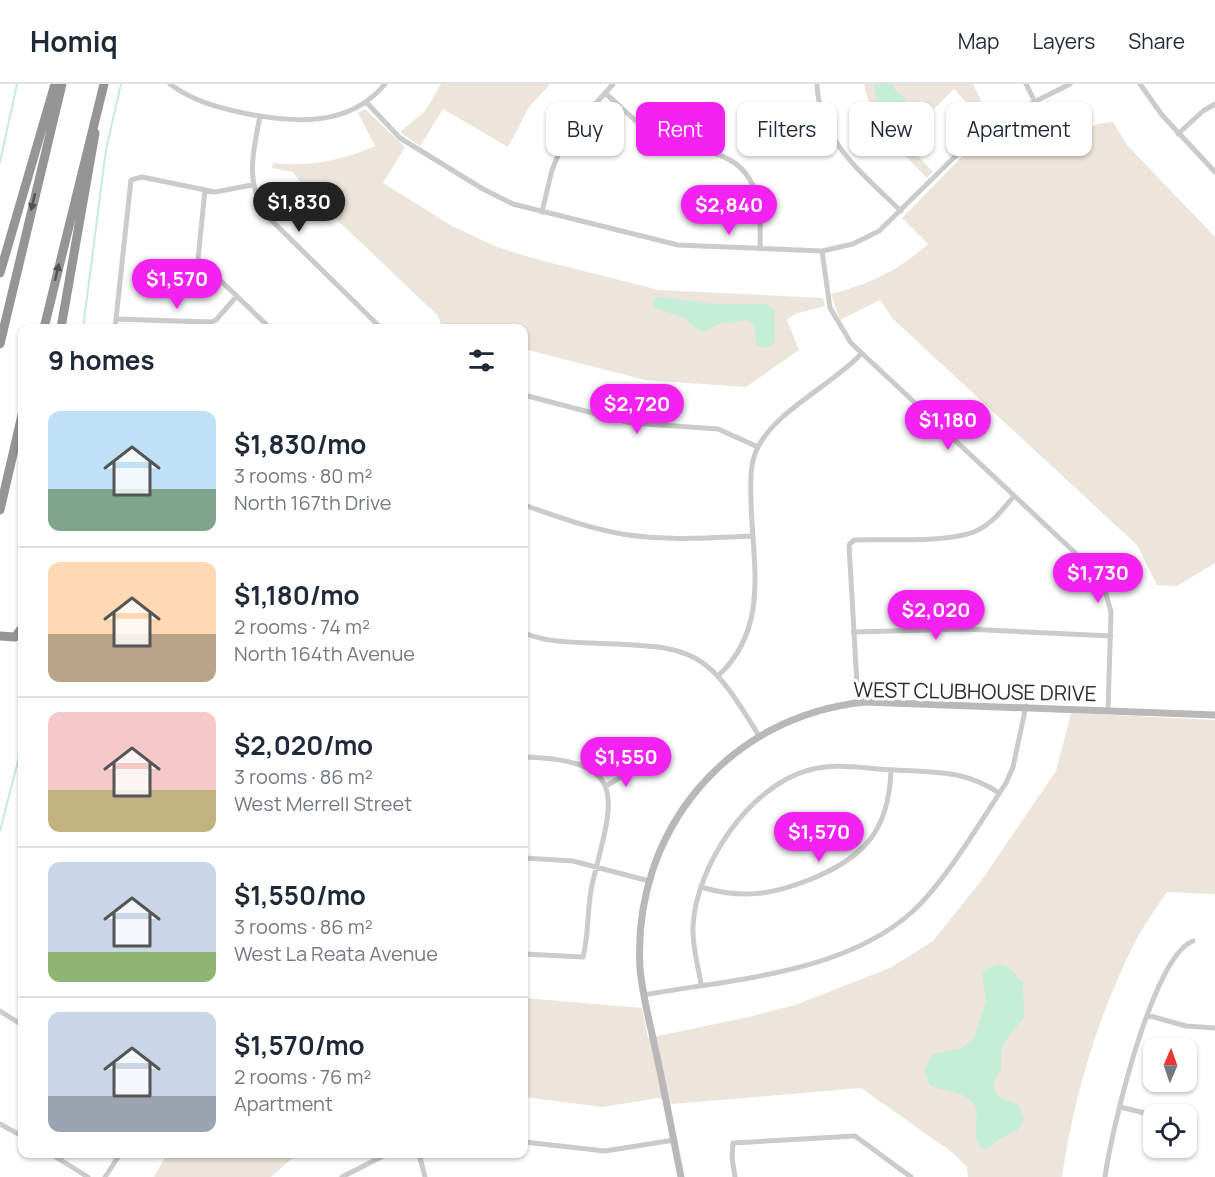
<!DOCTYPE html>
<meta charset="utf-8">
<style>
body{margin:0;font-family:Manrope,sans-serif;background:#f2f2f3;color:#1f2937;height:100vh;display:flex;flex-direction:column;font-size:22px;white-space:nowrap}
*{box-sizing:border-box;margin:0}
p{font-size:20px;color:#747a83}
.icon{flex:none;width:33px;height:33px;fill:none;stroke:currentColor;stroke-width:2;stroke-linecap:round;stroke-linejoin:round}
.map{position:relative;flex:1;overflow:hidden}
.sheet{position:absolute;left:18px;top:240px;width:510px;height:834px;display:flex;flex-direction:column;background:#fff;border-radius:12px;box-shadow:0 2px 4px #0004}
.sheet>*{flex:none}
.guide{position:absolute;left:546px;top:18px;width:570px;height:54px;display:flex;gap:12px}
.needle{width:39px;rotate:2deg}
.controls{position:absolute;left:1143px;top:954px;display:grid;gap:12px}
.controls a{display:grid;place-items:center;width:54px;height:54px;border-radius:12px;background:#fff;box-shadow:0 2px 4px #0004;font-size:30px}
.price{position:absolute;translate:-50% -51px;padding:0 14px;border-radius:21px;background:#f422f0;color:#fff;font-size:20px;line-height:39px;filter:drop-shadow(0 2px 3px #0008)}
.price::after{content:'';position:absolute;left:50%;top:36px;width:18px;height:14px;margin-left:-9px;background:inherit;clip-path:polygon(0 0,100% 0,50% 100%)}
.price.current{background:#222;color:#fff}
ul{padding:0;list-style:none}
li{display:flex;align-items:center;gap:18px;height:150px;padding:0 30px}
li+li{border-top:2px solid #e0e1e3}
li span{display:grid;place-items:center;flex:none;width:168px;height:120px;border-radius:12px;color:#555}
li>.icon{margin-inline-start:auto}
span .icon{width:72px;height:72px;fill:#fffc;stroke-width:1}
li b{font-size:26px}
h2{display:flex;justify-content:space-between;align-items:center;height:72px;padding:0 30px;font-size:26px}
.pill{padding:0 21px;border-radius:12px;background:#fff;box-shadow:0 2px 4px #0004;font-size:21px;line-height:54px}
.pill.current{background:#f422f0;color:#fff}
header{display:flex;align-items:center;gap:36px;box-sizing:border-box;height:84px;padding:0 30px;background:#fff;border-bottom:2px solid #e0e1e3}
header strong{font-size:28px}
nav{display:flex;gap:33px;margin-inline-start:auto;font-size:21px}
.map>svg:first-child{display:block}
.green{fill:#ede5db}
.water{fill:#c5eed9}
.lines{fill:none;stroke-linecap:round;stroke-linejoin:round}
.stream{stroke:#c5eed9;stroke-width:2}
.street{stroke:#cbcbcb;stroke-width:5}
.secondary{stroke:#b8b8b8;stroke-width:7}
.highway{stroke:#959595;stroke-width:9}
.oneway{fill:#525252}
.labels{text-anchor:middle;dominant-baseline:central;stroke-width:6;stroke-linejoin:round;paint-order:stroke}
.street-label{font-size:21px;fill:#2e2e2e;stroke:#fff}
</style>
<header>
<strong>Homiq</strong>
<nav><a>Map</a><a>Layers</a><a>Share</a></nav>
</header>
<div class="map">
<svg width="1215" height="1093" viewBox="0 0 1215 1093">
<rect width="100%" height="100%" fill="#fff"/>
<path class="green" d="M 441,0 L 550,0 L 529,23 L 508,63 L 443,25 L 420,62 L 400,48 L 425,27 Z
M 864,0 L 973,0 L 990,36 L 985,39 L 954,5 L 903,56 L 933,88 L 927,94 C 899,65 872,41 864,0 Z
M 365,25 L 405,63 L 383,99 L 452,142 L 497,163 L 536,175 L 659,206 L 823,214 L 825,222 L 795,230 L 787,236 L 799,266 L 746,303 L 645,296 L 524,265 L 524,244 L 443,244 L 437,231 L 307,107 L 293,88 L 272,84 L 273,79 C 310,83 340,77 375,62 L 358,29 Z
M 1015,33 L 1035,71 L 1097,40 L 1113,38 L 1127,61 L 1215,153 L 1215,479 L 1177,502 L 1157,501 L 1137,461 L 893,235 L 880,216 L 840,236 L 831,210 C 869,200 898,187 928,160 L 902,134 L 974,60 Z
M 1071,629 L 1215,636 L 1215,810 L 1167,808 C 1156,824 1144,841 1135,858 C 1099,928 1073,1015 1062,1093 L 968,1093 L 967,1083 L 953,1069 L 861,1004 L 672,1020 L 659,1014 L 602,1023 L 524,1013 L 524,914 L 642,924 L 648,954 L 749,933 L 795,921 L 890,884 L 933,857 L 981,797 L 1056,687 Z
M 167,1070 L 297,1070 L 271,1093 L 154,1093 Z"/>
<path class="water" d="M 874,0 L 893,0 L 895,6 L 905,14 L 904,23 L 895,29 C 879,27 875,15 874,0 Z
M 660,213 L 713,220 L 767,220 L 774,226 L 775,259 L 765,264 L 756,262 L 755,243 L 747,236 L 718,240 L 707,247 L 699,247 L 684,234 L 653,223 L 653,216 Z
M 999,880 L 1009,883 L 1023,899 L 1024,933 L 1002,962 L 1001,985 L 994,998 L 994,1005 L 1000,1014 L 1019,1021 L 1024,1035 L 1018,1046 L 999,1055 L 987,1065 L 981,1064 C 967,1047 988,1027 966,1013 C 955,1006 941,1007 930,1001 L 924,986 L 932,970 L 960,965 L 974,954 L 986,916 L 982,891 L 986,885 Z"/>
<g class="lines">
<path class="stream" d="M 0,78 L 17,0
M 83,244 L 106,66 L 121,0
M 0,747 L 22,661"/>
<path class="street" d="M 170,0 C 193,17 216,23 243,29 C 293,39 349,44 385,0
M 817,0 C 819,57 864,91 901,127
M 1026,0 L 1035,18
M 1140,0 L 1162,31 L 1215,88
M 605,9 C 625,26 642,46 666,57 C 682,64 699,64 716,70 C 761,84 761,125 760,165
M 366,18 L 400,54 L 483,105 L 513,120 L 678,161 L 822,167 L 853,160 L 879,147 L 978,50 L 1002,34 L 1070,0
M 260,32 C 253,70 245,94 265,130 L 381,244
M 1178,50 L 1203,27 L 1215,20
M 205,106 L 198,175 L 270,244
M 542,128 L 552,86 L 565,54 L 613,0
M 822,167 L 830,224 L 851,259 L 1085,478 L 1103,499 L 1111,528 L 1108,626
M 116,235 L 211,238 L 216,236 L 236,213
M 115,244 L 131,96 L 142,93 L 215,108 L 252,101
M 524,311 L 631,339 L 718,345 L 758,363
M 524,421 C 556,432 588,444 622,450 C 665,457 709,454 752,452
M 853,548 L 965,545 L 1111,552
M 524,549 C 546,558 568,558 592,559 C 694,563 705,562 759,652
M 719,591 C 769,544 753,481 751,419 C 751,401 749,382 757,365 C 775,327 831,302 861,270
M 858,618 L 849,461 L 854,456 C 885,455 950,459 976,447 C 992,440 1003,425 1014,412
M 524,673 C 634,676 612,717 592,801 C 587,824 589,850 583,873 L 524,870
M 606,702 L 635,685
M 524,774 L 573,777 L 649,797
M 701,803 C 741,815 771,811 809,796 C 864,774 889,747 891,686
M 701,900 C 698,881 692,862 693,842 C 696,782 749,702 809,686 C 836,678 867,685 895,686 C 934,688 965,686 999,709
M 644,911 C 731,895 843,890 912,828 C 945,798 981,737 1006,699 L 1013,683 L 1026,622
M 0,927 L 22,941
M 1147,931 L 1186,942 L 1215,944
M 1120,1023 L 1149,1030 L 1162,1029
M 0,1040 L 22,1052
M 524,1058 L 605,1067 L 674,1056
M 51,1070 L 88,1093
M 419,1070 L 425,1093
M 105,1093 L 120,1070
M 342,1093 L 387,1070
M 735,1093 L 732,1074 L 733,1059 L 855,1052 L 911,1093
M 1105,1093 C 1111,1049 1152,872 1193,857"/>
<path class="secondary" d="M 681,1093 C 672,1048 664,1004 654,959 C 649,935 642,909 640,884 C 632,747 728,632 865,618 L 1215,631"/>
<path class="highway" d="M 0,189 L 55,0
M 44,244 L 104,0
M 61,244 L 95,49
M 0,260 L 62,0
M 0,426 L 22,331
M 0,552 L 15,553 L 22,544"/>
</g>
<defs><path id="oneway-solid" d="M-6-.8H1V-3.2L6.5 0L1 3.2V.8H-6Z" transform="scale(1.5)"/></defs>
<g class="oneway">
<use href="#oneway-solid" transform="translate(33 118) rotate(103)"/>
<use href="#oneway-solid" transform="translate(57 188) rotate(-77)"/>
</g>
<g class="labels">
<g class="street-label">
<text transform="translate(975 607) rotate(1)">WEST CLUBHOUSE DRIVE</text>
</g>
</g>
</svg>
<div class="controls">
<a><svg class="needle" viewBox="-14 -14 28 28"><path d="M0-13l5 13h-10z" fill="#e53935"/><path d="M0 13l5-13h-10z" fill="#747a83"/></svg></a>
<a><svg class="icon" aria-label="locate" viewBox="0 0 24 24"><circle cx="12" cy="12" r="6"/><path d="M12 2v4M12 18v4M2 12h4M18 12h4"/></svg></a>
</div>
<b class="price current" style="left:299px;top:149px">$1,830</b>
<b class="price" style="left:729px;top:152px">$2,840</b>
<b class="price" style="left:177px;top:226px">$1,570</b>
<b class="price" style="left:637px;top:351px">$2,720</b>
<b class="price" style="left:948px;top:367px">$1,180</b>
<b class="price" style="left:1098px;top:520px">$1,730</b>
<b class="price" style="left:936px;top:557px">$2,020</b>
<b class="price" style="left:626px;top:704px">$1,550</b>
<b class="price" style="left:819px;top:779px">$1,570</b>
<div class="guide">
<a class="pill">Buy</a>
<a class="pill current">Rent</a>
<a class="pill">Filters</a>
<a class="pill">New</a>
<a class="pill">Apartment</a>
</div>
<section class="sheet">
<h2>9 homes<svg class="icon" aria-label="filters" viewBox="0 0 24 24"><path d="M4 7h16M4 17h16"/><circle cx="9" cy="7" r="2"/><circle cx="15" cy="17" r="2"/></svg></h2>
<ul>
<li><span style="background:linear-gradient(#bfe0f5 65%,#7fa58c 0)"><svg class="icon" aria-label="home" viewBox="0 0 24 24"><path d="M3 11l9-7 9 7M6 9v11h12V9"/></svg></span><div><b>$1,830/mo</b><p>3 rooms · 80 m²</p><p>North 167th Drive</p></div></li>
<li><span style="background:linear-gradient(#ffd9b3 60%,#b9a48a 0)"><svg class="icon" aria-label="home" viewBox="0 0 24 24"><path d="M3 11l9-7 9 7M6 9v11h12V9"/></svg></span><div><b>$1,180/mo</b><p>2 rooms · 74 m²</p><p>North 164th Avenue</p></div></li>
<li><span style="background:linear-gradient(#f6c9c9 65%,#c2b280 0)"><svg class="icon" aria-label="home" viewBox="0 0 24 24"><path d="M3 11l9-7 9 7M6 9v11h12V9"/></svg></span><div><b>$2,020/mo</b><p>3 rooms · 86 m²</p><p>West Merrell Street</p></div></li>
<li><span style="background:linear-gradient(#c9d6e8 75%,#8fb573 0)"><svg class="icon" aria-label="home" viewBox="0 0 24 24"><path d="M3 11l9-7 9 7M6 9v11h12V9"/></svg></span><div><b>$1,550/mo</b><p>3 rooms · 86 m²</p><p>West La Reata Avenue</p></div></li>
<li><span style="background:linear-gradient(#c9d6e8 70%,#9aa5b1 0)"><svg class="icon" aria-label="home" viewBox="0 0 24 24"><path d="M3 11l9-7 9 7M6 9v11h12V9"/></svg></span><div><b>$1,570/mo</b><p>2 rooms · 76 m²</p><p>Apartment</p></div></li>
</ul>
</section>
</div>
